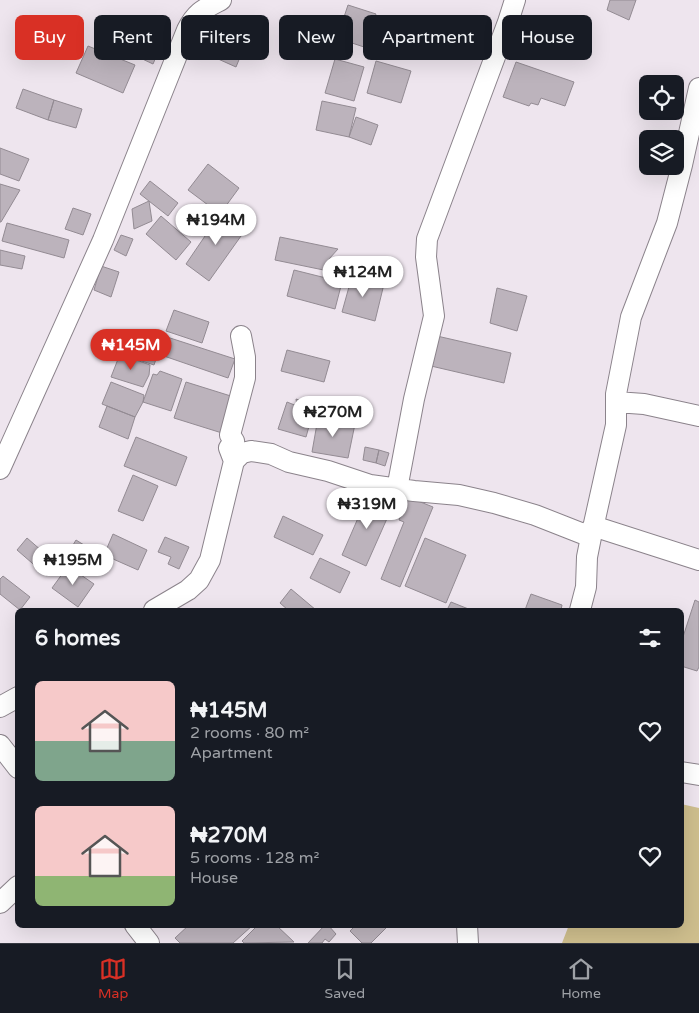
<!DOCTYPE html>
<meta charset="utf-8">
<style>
body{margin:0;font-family:"Varela Round",sans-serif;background:#20242c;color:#f1f3f6;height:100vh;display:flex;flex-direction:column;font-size:19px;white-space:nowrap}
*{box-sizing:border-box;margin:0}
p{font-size:16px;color:#9ea1a6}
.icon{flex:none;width:28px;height:28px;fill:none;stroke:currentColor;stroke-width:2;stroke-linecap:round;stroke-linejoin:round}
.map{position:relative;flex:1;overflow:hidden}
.panel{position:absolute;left:15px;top:608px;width:669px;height:320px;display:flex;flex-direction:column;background:#171b24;border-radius:8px;box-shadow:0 5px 20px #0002}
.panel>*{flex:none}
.top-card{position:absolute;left:15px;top:15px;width:670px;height:45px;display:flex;gap:10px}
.buttons{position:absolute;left:639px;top:75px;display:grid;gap:10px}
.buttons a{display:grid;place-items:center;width:45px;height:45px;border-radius:8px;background:#171b24;box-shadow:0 5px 20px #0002;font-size:25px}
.price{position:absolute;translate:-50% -42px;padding:0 11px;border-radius:18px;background:#fff;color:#222;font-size:16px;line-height:32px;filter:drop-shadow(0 1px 2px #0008)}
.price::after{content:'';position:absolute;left:50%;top:30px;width:15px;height:11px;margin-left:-8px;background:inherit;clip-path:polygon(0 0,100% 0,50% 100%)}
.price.active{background:#d93025;color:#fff}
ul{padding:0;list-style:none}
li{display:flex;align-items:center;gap:15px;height:125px;padding:0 20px}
li span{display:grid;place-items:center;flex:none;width:140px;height:100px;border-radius:8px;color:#555}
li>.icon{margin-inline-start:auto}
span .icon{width:60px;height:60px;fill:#fffc;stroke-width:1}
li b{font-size:21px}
h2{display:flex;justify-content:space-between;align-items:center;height:60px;padding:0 20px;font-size:21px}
.chip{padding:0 18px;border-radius:8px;background:#171b24;box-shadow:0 5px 20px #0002;font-size:18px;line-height:45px}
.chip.active{background:#d93025;color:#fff}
.dock{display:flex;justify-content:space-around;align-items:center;height:70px;border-top:1px solid #363941;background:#171b24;font-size:14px;color:#9ea1a6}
.dock a{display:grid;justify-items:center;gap:2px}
.dock .active{color:#d93025}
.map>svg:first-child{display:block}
.green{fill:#cebe8d}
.building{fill:#bcb3bc;stroke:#938b93}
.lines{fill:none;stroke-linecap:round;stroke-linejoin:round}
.street-casing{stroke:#8b838b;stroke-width:22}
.street{stroke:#fff;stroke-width:20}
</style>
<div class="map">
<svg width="699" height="943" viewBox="0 0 699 943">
<rect width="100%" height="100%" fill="#eee5ee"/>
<path class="green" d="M 681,804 L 699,808 L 699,943 L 562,943 L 569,925 L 681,925 Z"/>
<path class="building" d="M 610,0 L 636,0 L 629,20 L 607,10 Z
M 348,5 L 376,14 L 364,47 L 337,38 Z
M 129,20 L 165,36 L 153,64 L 117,47 Z
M 216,33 L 245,45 L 236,67 L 207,54 Z
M 88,46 L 135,65 L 123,93 L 76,73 Z
M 335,59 L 364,67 L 354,101 L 325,93 Z
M 376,61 L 411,71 L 401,103 L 367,93 Z
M 516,62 L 574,82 L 565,106 L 541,98 L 538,105 L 531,103 L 529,106 L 503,97 Z
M 23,89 L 54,100 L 48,120 L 16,108 Z
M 54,100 L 82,109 L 76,128 L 48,120 Z
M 322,101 L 356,108 L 349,137 L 316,130 Z
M 356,117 L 378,125 L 371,145 L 349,137 Z
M 0,148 L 29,159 L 19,181 L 0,174 Z
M 208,164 L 239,188 L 220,214 L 188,190 Z
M 150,181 L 178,203 L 168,216 L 140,194 Z
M 0,184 L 20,190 L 1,222 L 0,222 Z
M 149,201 L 152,221 L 134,229 L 132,209 Z
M 73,208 L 91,214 L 83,235 L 65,229 Z
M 223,212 L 246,229 L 209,281 L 186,264 L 220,214 Z
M 161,216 L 191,242 L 176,260 L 146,234 Z
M 7,223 L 69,240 L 64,258 L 2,241 Z
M 121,235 L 133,239 L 126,256 L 114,250 Z
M 280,237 L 338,249 L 329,259 L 346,262 L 343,274 L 275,260 Z
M 0,250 L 25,256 L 22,269 L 0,265 Z
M 101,266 L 119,272 L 111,297 L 94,290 Z
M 294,270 L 342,282 L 335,309 L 287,296 Z
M 352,276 L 384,284 L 375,321 L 342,312 Z
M 497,288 L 527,296 L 517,331 L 490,323 Z
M 174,310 L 209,322 L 202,343 L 166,331 Z
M 127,334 L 161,344 L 154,365 L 120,354 Z
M 437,336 L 511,353 L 504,383 L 431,366 Z
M 167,337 L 235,359 L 228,378 L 161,355 Z
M 287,350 L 330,361 L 324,382 L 281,371 Z
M 120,354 L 150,365 L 149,375 L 143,387 L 111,377 Z
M 160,371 L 182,379 L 171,411 L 143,402 L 153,374 L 157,375 Z
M 111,382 L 144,395 L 143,402 L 135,417 L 102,404 Z
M 186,382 L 234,397 L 222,433 L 174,418 Z
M 296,399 L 315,405 L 306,437 L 278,429 L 287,402 L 297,406 Z
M 107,406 L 135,417 L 128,439 L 99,427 Z
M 318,418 L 355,424 L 348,458 L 312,452 Z
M 136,437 L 187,457 L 176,486 L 124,466 Z
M 365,447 L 379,450 L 376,463 L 363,460 Z
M 379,450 L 389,453 L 385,466 L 376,463 Z
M 133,475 L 158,486 L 143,521 L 118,511 Z
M 368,495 L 393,505 L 366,566 L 342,555 Z
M 408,497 L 433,507 L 400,587 L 381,579 L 404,522 L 399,520 Z
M 283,516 L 323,535 L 313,555 L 274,537 Z
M 113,534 L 147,550 L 138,570 L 104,555 Z
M 165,537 L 189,547 L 179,569 L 168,564 L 171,557 L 158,552 Z
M 27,538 L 57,564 L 47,576 L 17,550 Z
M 425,538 L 466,555 L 446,603 L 405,586 Z
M 76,540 L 92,550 L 83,564 L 67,555 Z
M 320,558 L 350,572 L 340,593 L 310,578 Z
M 68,566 L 94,584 L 78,607 L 52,588 Z
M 3,576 L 30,597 L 20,610 L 0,594 L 0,579 Z
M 291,589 L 316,610 L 288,610 L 280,603 Z
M 531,594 L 562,605 L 561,610 L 525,610 Z
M 695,600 L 699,602 L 699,667 L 697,671 L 681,666 L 681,643 Z
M 451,602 L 471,610 L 447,610 Z
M 189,925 L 253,925 L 233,943 L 180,943 L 175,938 Z
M 258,925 L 276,925 L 294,942 L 244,943 L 242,941 Z
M 325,925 L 328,925 L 336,934 L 329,942 L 325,939 L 322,943 L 308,943 Z
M 356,925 L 389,925 L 371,943 L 362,943 L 350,931 Z"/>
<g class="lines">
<defs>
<path id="street" d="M 616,402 L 644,404 L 699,416
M 234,461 L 242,453 L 251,451 L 271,454 L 289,462 L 328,471 L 370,485 L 414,491 L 459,495 L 494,503 L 535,515 L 591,537
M 0,469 L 103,240 L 187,30 C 196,12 204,9 221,0
M 397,489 L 414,399 L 434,316 L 426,257 L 427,239 L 508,22 L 515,0
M 593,526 L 699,560
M 154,610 L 188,590 L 199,580 L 210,560 L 234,461 L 229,448 L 234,441 L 230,435 L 245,378 L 245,357 L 241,336
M 580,610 L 586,587 L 587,557 L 591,537 L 616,425 L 616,394 L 631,317 L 667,223 L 682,165 L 699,88
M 0,707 L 18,697
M 0,745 L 18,768
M 681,772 L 699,775
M 0,903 L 18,886
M 135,925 L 149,943
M 467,925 L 468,943"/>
</defs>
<use href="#street" class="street-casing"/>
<use href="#street" class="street"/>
</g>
</svg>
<div class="buttons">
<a><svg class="icon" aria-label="locate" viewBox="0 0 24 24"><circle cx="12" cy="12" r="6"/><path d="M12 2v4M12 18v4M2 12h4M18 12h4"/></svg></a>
<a><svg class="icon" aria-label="layers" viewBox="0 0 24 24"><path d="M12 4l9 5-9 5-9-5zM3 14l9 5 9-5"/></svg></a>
</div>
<b class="price" style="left:216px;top:246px">₦194M</b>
<b class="price" style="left:363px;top:298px">₦124M</b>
<b class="price active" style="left:131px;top:371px">₦145M</b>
<b class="price" style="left:333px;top:438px">₦270M</b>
<b class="price" style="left:367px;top:530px">₦319M</b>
<b class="price" style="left:73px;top:586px">₦195M</b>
<div class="top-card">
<a class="chip active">Buy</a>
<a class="chip">Rent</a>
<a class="chip">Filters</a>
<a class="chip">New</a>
<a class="chip">Apartment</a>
<a class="chip">House</a>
</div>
<section class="panel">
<h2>6 homes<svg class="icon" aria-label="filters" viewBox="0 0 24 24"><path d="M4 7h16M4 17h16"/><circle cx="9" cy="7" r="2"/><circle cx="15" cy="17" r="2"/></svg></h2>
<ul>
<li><span style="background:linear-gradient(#f6c9c9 60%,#7fa58c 0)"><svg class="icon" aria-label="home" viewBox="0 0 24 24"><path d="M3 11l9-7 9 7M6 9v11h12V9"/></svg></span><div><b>₦145M</b><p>2 rooms · 80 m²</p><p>Apartment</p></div><svg class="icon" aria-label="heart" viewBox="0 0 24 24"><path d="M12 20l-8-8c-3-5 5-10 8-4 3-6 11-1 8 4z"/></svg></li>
<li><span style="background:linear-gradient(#f6c9c9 70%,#8fb573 0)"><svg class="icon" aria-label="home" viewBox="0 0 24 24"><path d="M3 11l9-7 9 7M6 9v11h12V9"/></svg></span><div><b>₦270M</b><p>5 rooms · 128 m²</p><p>House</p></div><svg class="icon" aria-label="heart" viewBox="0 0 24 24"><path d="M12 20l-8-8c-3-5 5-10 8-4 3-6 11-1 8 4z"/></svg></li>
</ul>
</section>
</div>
<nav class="dock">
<a class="active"><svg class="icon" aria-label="map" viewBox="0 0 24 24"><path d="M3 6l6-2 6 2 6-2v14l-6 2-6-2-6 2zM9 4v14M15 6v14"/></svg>Map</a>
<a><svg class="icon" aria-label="saved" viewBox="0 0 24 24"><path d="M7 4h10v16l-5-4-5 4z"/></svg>Saved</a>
<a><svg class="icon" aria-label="home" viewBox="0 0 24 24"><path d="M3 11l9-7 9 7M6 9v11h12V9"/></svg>Home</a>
</nav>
